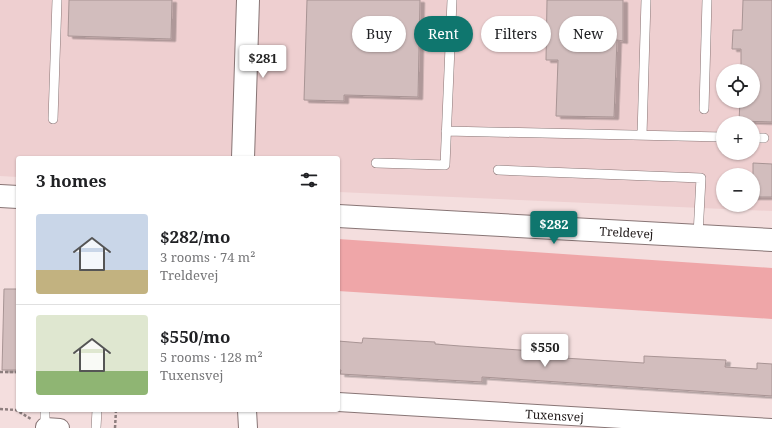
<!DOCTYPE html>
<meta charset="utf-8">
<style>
body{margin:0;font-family:"Noto Serif",serif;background:#f6f6f6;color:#202124;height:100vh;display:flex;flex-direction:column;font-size:15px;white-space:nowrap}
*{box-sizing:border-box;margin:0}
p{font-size:13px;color:#757577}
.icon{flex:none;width:22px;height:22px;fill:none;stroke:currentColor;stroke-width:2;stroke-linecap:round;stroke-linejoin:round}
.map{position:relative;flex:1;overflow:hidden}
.panel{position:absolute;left:16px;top:156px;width:324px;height:256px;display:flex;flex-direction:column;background:#fff;border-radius:4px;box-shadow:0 1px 3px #0004}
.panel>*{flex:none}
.hud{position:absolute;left:352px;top:16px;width:360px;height:36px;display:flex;gap:8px}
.controls{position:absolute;left:716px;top:64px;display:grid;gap:8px}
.controls a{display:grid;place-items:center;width:44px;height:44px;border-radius:50%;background:#fff;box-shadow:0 1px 3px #0004;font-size:20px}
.price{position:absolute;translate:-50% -34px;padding:0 9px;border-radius:4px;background:#fff;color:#222;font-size:13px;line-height:26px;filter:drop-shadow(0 1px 2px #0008)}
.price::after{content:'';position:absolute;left:50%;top:24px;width:12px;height:9px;margin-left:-6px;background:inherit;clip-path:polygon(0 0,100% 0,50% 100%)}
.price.selected{background:#0f766e;color:#fff}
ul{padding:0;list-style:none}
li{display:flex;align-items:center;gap:12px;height:100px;padding:0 20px}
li+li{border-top:1px solid #e0e0e0}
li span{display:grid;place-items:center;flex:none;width:112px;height:80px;border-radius:4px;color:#555}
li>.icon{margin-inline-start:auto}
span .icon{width:48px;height:48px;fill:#fffc;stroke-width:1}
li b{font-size:17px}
h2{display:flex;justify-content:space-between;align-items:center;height:48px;padding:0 20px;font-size:17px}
.tag{padding:0 14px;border-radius:18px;background:#fff;box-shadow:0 1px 3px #0004;font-size:14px;line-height:36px}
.tag.selected{background:#0f766e;color:#fff}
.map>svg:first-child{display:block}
.built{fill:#eecfd0;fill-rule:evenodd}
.green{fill:#efa6a8}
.building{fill:#d2bdbd;stroke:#a89494;filter:url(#shadow)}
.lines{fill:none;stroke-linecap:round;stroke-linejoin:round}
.service-casing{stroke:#887575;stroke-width:10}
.minor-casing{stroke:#887575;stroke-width:20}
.tertiary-casing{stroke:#887575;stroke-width:24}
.path{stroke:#8d7e7e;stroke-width:2.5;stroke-dasharray:3 2;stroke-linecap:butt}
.service{stroke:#fff;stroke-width:9}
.minor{stroke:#fff;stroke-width:18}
.tertiary{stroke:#fff;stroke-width:22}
.labels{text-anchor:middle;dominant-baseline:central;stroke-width:4;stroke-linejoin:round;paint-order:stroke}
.street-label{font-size:12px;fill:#1e1717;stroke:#fff}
</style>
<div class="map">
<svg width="772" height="428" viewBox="0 0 772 428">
<defs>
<filter id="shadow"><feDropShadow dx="4.5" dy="2.5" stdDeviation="0" flood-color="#0004"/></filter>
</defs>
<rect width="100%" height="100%" fill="#f4dede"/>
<path class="built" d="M 0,0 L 772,0 L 772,211 L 338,192 L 338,158 L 18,158 L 18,177 L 0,176 ZM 723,71 L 753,71 L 753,101 L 723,101 ZM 723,123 L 753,123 L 753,153 L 723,153 ZM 723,175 L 753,175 L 753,205 L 723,205 Z"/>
<path class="green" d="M 338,239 L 772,268 L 772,319 L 338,291 Z"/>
<path class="building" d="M 69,0 L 172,0 L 171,39 L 68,36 Z
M 307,0 L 420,0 L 418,97 L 344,95 L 344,101 L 304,100 Z
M 547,0 L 623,0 L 623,41 L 617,40 L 614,117 L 556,116 L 558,60 L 546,60 Z
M 743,0 L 772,0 L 772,122 L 739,121 L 740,101 L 753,101 L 753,71 L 741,71 L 741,49 L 732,49 L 733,30 L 742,30 Z
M 753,163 L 772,164 L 772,197 L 753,197 Z
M 4,289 L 18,289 L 18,370 L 2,370 Z
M 363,338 L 435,342 L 435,344 L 460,346 L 564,353 L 564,358 L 644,363 L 644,356 L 726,360 L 725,367 L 757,369 L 757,363 L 772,364 L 772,396 L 482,377 L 482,382 L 340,374 L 341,370 L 338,370 L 338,341 L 362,343 Z"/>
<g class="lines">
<defs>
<path id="service" d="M 704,109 L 707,0
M 53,119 L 57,0
M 446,131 L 723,137
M 642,135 L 646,0
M 753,138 L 764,138
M 376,163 L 445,165 L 452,0
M 498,170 L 701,178 L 698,235
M 45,428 L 45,410
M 96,428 L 97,410"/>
<g id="minor">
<path id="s1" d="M 338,402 L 772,428"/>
<path d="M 247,410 L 248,428"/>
<path d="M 45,427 L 60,428"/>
</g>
<g id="tertiary">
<path d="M 243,158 L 248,0"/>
<path d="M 0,196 L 18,197"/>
<path id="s2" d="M 338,216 L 772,240"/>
</g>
</defs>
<use href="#service" class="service-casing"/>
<use href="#minor" class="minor-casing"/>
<use href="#tertiary" class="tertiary-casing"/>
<path class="path" d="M 0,372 L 18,372
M 0,409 L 16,410 L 31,419
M 115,428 L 116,410"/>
<use href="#service" class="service"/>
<use href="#minor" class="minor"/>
<use href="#tertiary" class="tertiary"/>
</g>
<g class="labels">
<g class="street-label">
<text stroke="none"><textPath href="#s2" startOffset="289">Treldevej</textPath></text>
<text stroke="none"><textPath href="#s1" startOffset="217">Tuxensvej</textPath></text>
</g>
</g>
</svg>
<div class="controls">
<a><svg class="icon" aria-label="locate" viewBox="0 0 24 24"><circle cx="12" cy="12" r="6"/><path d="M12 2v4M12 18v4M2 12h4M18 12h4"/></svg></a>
<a>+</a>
<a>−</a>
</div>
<b class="price" style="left:263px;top:79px">$281</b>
<b class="price selected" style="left:554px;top:245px">$282</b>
<b class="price" style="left:545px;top:368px">$550</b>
<div class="hud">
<a class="tag">Buy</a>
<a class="tag selected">Rent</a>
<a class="tag">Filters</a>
<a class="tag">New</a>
</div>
<section class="panel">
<h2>3 homes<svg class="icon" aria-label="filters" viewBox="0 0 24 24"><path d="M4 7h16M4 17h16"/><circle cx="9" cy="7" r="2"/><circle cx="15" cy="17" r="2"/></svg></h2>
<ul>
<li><span style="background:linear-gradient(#c9d6e8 70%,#c2b280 0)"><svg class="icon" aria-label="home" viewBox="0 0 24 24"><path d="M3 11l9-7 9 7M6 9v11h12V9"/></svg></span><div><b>$282/mo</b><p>3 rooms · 74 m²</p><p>Treldevej</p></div></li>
<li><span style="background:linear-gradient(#dfe7d0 70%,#8fb573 0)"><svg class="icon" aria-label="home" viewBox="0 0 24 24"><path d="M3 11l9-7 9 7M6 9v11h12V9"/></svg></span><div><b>$550/mo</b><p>5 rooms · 128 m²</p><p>Tuxensvej</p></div></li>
</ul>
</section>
</div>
